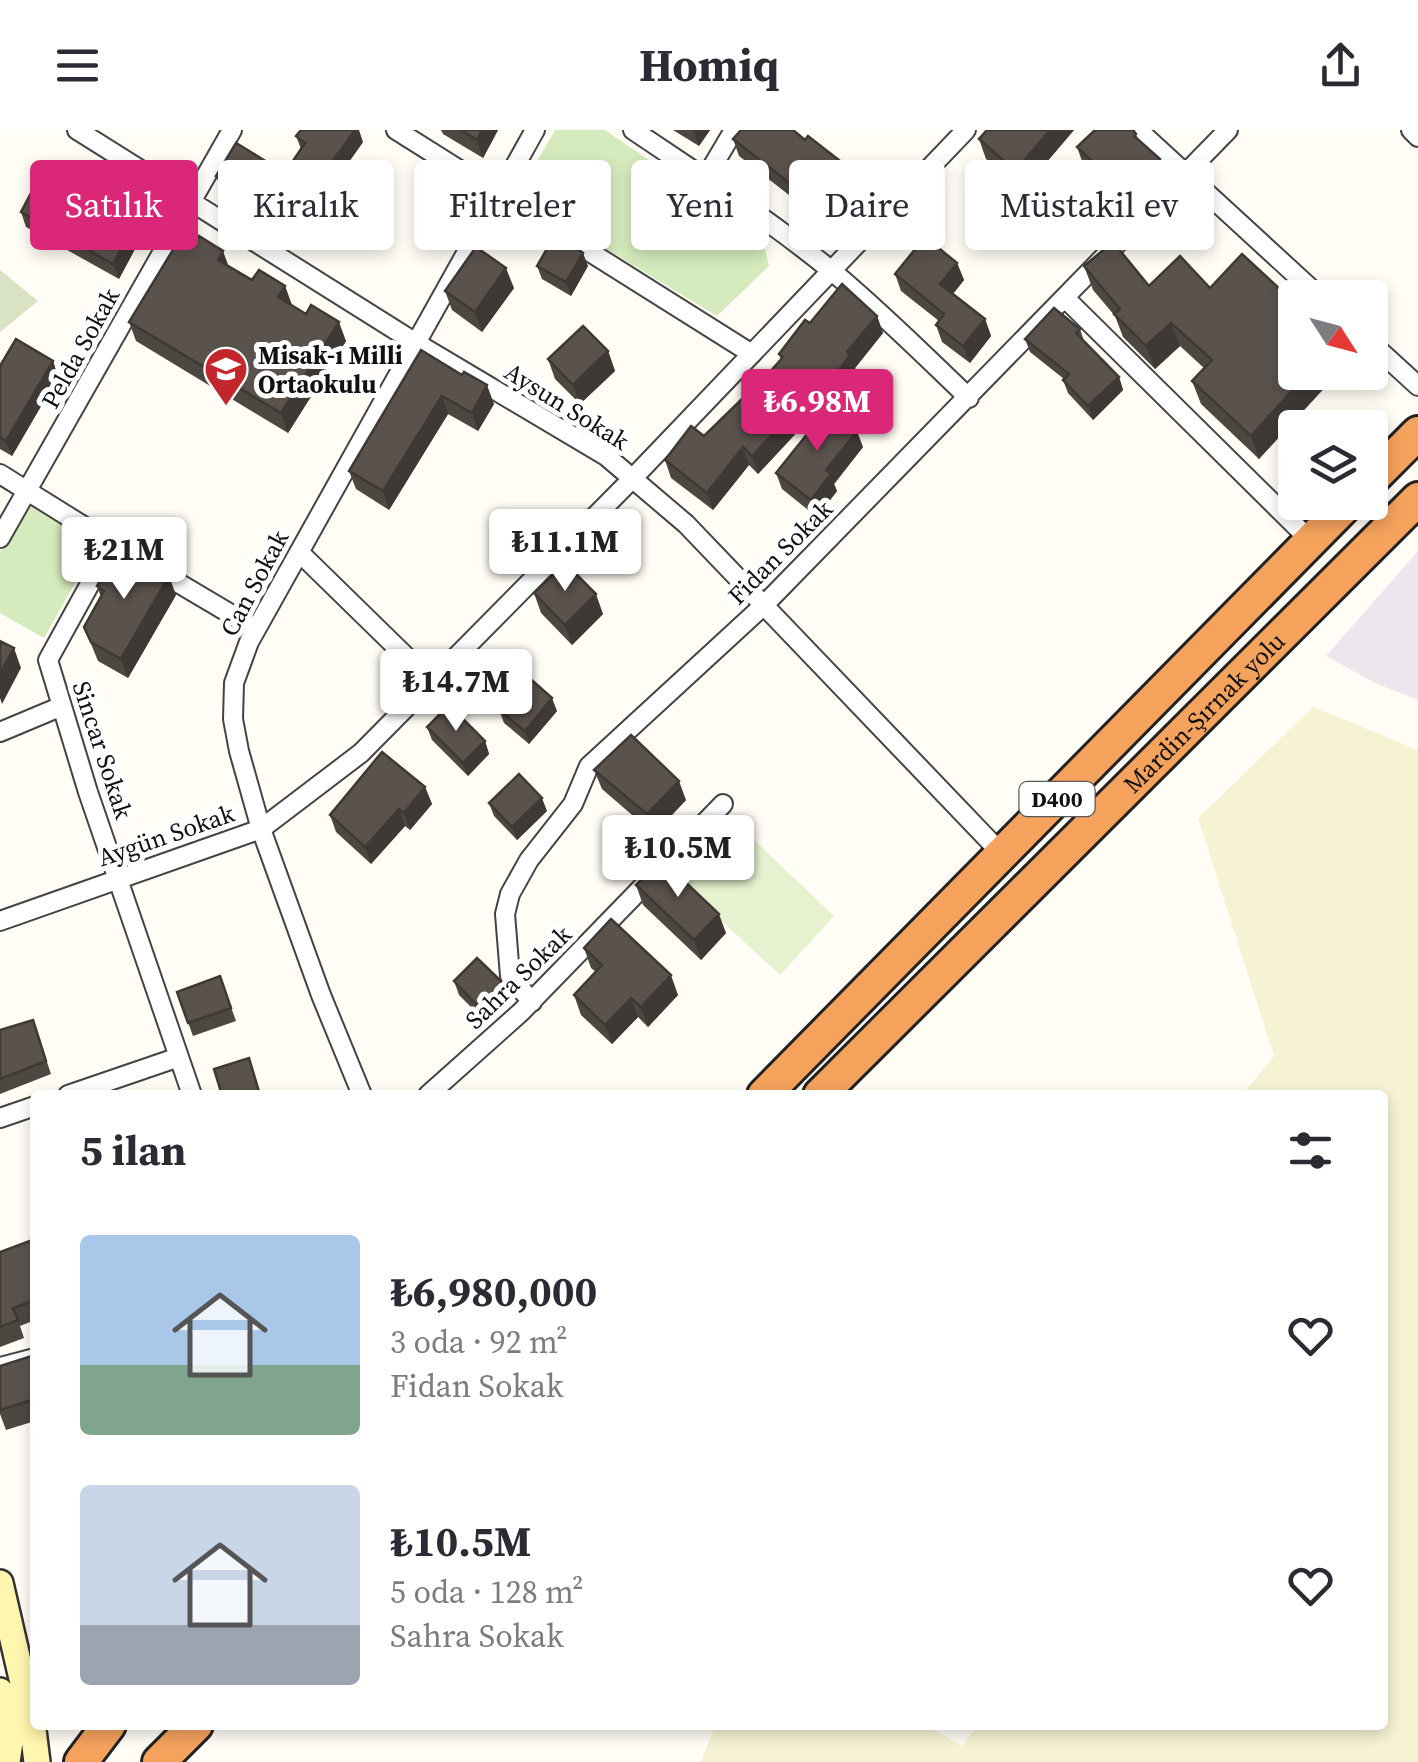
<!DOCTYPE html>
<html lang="tr">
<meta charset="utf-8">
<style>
body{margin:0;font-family:"Source Serif 4",serif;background:#f7f7f7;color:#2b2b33;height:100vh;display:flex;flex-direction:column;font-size:38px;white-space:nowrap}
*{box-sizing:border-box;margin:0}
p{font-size:32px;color:#7c7c81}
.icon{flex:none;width:55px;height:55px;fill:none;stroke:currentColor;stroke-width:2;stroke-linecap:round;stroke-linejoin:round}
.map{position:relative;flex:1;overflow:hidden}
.details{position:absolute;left:30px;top:960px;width:1358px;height:640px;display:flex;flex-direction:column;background:#fff;border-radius:10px;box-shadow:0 5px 15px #0003}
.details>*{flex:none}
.top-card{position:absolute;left:30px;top:30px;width:1360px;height:90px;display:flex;gap:20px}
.needle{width:65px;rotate:126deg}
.controls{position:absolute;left:1278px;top:150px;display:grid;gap:20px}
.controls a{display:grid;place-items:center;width:110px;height:110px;border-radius:10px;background:#fff;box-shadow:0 5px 15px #0003;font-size:50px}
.price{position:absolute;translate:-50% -85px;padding:0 22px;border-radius:10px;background:#fff;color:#222;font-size:32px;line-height:65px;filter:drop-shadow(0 2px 5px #0008)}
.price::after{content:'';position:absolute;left:50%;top:60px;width:30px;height:22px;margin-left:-15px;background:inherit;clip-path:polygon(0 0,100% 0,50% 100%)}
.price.on{background:#db2777;color:#fff}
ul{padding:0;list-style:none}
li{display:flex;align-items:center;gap:30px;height:250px;padding:0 50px}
li span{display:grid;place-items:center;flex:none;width:280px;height:200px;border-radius:10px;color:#555}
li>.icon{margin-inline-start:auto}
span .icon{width:120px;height:120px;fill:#fffc;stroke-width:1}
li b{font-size:42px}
h2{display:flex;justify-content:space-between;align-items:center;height:120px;padding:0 50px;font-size:42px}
.chip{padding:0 35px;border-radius:10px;background:#fff;box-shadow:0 5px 15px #0003;font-size:35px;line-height:90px}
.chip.on{background:#db2777;color:#fff}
header{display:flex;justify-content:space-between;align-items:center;height:130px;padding:0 50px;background:#fff;font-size:45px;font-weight:700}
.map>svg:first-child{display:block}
.industrial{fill:#eee6ef}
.farmland{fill:#f6f3d4}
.green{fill:#d5ebbd}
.cemetery{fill:#d9e3c4}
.pitch{fill:#e6f2cf}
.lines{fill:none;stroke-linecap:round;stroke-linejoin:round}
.street-casing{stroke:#444;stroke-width:22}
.secondary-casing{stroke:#333;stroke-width:30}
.highway-casing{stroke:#222;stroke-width:38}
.street{stroke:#fff;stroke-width:18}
.secondary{stroke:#fff6b0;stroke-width:25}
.highway{stroke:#f5a25d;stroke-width:32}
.wall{fill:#4d4742}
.shaded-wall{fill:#3f3936}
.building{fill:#5a524d;stroke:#3f3936;stroke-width:2.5}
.labels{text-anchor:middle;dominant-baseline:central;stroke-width:10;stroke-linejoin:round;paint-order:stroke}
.shield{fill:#fff;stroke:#585858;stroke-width:2.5}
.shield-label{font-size:22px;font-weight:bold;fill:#111}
.street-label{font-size:25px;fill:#111;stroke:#fff}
.poi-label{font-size:25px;font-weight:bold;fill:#111;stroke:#fff;text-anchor:start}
</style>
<header><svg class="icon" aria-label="menu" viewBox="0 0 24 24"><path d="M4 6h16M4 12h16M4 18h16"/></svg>Homiq<svg class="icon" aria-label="share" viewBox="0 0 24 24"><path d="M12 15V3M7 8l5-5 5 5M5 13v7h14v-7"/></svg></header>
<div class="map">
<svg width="1418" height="1632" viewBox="0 0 1418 1632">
<rect width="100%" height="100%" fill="#fffdf5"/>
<path class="industrial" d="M 1418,421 L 1418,570 L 1375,553 L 1326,526 Z"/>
<path class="farmland" d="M 1313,577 L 1418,620 L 1418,1632 L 701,1632 L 715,1595 L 926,1595 L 962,1616 L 978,1595 L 1382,1595 L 1382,965 L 1242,965 L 1274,926 L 1198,688 Z"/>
<path class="green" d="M 555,0 L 605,0 L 762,107 L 769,136 L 717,186 L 517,65 Z
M 30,370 L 100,409 L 44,508 L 0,483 L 0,422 Z"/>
<path class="cemetery" d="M 0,140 L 38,171 L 0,202 Z"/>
<path class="pitch" d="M 729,686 L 834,786 L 780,845 L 672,745 Z"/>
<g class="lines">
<defs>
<path id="street" d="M 77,0 L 416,213 L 606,326 L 686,394 L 1002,724
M 396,0 L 752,224
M 633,0 C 701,46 770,90 833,142 C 881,182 924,225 969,268
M 1138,0 L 1321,168
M 1411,0 L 1418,7
M 705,49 L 734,0
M 1065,168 L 1311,411
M 1370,212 L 1418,256
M 0,344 L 122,420
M 0,408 L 232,0
M 112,414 L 48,530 L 88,662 L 192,965
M 299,422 L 431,551
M 153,438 L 256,499
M 0,602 L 62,576
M 0,791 L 261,699 L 361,623 L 632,349 L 966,0
M 532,872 L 510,846 L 505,784 L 510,764 L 529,730 L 573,674 L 589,636 L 764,475 L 1228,0
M 68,965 L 179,927
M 362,965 L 321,865 L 261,699 L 239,621 L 233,589 L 234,553 L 249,512 L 535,0
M 428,965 L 521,882 L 723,674
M 0,988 L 35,976
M 0,1237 L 35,1228"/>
<path id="secondary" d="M 0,1453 L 32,1592 L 37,1632
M 0,1561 L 11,1605 L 7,1632"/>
<g id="highway">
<path d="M 1370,351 L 1418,303"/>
<path d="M 764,965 L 1349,372"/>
<path id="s1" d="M 820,965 L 1418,369"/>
<path d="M 81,1632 L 109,1595"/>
<path d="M 159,1632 L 196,1595"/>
</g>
</defs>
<use href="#street" class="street-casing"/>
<use href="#secondary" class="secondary-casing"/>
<use href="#highway" class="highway-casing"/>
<use href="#street" class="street"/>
<use href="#secondary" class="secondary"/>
<use href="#highway" class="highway"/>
</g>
<path class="wall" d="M 441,0 L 498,0 L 483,28 L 443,4 Z
M 673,0 L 710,0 L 699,16 Z
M 987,0 L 1074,0 L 1022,61 L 986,29 L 979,9 Z
M 1136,4 L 1138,10 L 1166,46 L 1132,80 L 1083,34 L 1077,17 Z
M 296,6 L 363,12 L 329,60 L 333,71 L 312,102 L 266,72 L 259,84 L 222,61 L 216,46 L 285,43 L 301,19 Z
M 733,9 L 805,10 L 855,55 L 825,93 L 739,26 Z
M 164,59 L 169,75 L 150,108 L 143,104 L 119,149 L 26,97 L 21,82 L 92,79 Z
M 957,133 L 964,150 L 953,164 L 985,189 L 991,206 L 970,233 L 942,212 L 936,195 L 939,191 L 901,161 L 895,144 Z
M 229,136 L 252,150 L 285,156 L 292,175 L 346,211 L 288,303 L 136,211 L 129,192 Z
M 537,136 L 588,136 L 571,166 L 542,149 Z
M 1084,136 L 1149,156 L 1295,242 L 1339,242 L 1259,329 L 1201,274 L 1192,251 L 1204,238 L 1180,216 L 1155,239 L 1123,207 L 1115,186 L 1093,160 Z
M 514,158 L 482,202 L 452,180 L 445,161 Z
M 877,186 L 883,203 L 855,238 L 857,243 L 832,274 L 827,270 L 758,344 L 749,335 L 713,380 L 671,348 L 665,330 L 704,306 L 747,268 L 781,230 L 779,224 L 810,193 Z
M 1080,199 L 1084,211 L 1119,247 L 1123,260 L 1093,290 L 1068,263 L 1063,250 L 1064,249 L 1030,222 L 1025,209 Z
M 421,220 L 494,274 L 478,301 L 448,284 L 389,380 L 356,359 L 349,341 Z
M 608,221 L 615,241 L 580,274 L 555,249 L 548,229 Z
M 53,231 L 58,247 L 12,326 L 0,319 L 0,236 Z
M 863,317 L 834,354 L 837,361 L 817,387 L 782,359 L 776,343 Z
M 97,456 L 176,465 L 128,548 L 98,531 L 84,497 L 101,467 Z
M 534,463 L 603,484 L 572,515 L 541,483 Z
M 499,580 L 557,581 L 529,614 L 504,593 Z
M 427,597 L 485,611 L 489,624 L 468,646 L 432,610 Z
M 594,640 L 686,670 L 654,704 L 602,659 Z
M 425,657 L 432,674 L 410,700 L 405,696 L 371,734 L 336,702 L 330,685 Z
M 489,673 L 547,681 L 517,710 L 494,686 Z
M 636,755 L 726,803 L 701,830 L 643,775 Z
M 584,818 L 678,865 L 648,897 L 638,887 L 612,914 L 581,885 L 574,865 L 596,842 L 591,838 Z
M 220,846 L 236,891 L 193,906 L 177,862 Z
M 454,851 L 507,857 L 511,870 L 488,894 L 459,865 Z
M 33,890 L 51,944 L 0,964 L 0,900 Z
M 35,1109 L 35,1190 L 20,1196 L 24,1208 L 0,1217 L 0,1122 Z
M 35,1225 L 35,1291 L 6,1300 L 0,1284 L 0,1236 Z"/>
<path class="shaded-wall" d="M 355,0 L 359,0 L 363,12 L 329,60 L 333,71 L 312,102 L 306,87 L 319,50 Z
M 482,0 L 498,0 L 483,28 L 477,10 Z
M 693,0 L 710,0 L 699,16 Z
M 1050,0 L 1074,0 L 1022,61 L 1015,41 Z
M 1160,29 L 1166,46 L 1132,80 L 1126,64 Z
M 849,38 L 855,55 L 825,93 L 819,76 Z
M 261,57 L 266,72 L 259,84 L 253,68 Z
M 164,59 L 169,75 L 150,108 L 145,92 Z
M 138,88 L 143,104 L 119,149 L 113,134 Z
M 223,121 L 230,140 L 218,130 Z
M 583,123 L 588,136 L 571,166 L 566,152 Z
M 957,133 L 964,150 L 947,171 L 940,154 Z
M 506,138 L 514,158 L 482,202 L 475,182 Z
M 285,156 L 292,176 L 278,167 Z
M 877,186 L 883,203 L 855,238 L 857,243 L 832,274 L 826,257 L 847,222 Z
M 985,189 L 991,206 L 970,233 L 963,216 Z
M 339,192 L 346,211 L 288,303 L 281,283 Z
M 1171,193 L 1180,216 L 1155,239 L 1146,216 Z
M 608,221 L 615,241 L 580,274 L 573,255 Z
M 53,231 L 58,247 L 12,326 L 6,311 Z
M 1309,242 L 1339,242 L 1259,329 L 1251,306 Z
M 1119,247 L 1123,260 L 1093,290 L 1088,276 Z
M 821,253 L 827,270 L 758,344 L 752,326 Z
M 487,255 L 494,274 L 478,301 L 472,283 Z
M 442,266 L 448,284 L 389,380 L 383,361 Z
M 857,301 L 863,317 L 834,354 L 837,361 L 817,387 L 811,370 L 826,340 Z
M 743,317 L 749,335 L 713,380 L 707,363 Z
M 169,446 L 176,465 L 128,548 L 121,529 Z
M 596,464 L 603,484 L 572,515 L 565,495 Z
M 14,518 L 21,538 L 2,574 L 0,568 L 0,544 Z
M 552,568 L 557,581 L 529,614 L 525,601 Z
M 485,611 L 489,624 L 468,646 L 463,633 Z
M 679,651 L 686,670 L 654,704 L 647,684 Z
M 425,657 L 432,674 L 410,700 L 404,683 Z
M 542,668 L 547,681 L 517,710 L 512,697 Z
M 399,679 L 405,696 L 371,734 L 365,717 Z
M 719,784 L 726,803 L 701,830 L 694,810 Z
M 671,845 L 678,865 L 648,897 L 641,877 Z
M 507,857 L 511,870 L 488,894 L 483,881 Z
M 631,868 L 638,887 L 612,914 L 605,895 Z"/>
<path class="building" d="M 301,0 L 355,0 L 319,50 L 327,55 L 306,87 L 261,57 L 253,68 L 216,46 L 236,13 L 285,43 L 305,13 L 296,6 Z
M 461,0 L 482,0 L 477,10 Z
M 741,0 L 793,0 L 805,10 L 808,6 L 849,38 L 819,76 L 733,9 Z
M 987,0 L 1050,0 L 1015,41 L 979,9 Z
M 1095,0 L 1133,0 L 1136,4 L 1134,6 L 1160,29 L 1126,64 L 1077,17 Z
M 119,33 L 164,59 L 145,92 L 138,88 L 113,134 L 21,82 L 38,50 L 92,79 Z
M 182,105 L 195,113 L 199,106 L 223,121 L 218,130 L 252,150 L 259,140 L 285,156 L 278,167 L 306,184 L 311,175 L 339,192 L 281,283 L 129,192 Z
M 555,105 L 583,123 L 566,152 L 537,136 Z
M 925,107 L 957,133 L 940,154 L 985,189 L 963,216 L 936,195 L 944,184 L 895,144 Z
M 1113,112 L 1149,156 L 1180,126 L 1210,158 L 1242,124 L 1295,173 L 1295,242 L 1309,242 L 1251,306 L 1192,251 L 1212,230 L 1171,193 L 1146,216 L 1114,184 L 1120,179 L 1084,136 Z
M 476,117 L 506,138 L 475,182 L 445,161 Z
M 842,154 L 877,186 L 847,222 L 850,225 L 826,257 L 821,253 L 752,326 L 743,317 L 707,363 L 665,330 L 691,296 L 704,306 L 745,266 L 747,268 L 783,227 L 779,224 L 805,190 L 810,193 Z
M 1054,178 L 1080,199 L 1076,203 L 1119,247 L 1088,276 L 1063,250 L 1069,244 L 1025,209 Z
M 583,196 L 608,221 L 573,255 L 548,229 Z
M 16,209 L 53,231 L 6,311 L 0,307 L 0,236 Z
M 421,220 L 462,245 L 464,242 L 487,255 L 472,283 L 442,266 L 383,361 L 349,341 Z
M 828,278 L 857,301 L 826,340 L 831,344 L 811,370 L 776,343 Z
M 121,417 L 169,446 L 121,529 L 91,512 L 84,497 L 104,461 L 97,456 Z
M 565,433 L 596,464 L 565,495 L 534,463 Z
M 0,511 L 14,518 L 0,544 Z
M 527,546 L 552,568 L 525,601 L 499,580 Z
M 449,575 L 485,611 L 463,633 L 427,597 Z
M 631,605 L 679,651 L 647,684 L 594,640 Z
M 382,622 L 425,657 L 404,683 L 399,679 L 365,717 L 330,685 Z
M 519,644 L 542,668 L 512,697 L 489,673 Z
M 661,729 L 719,784 L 694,810 L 636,755 Z
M 611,789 L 671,845 L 641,877 L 631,868 L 605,895 L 574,865 L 602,835 L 584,818 Z
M 477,828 L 507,857 L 483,881 L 454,851 Z
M 220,846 L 231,878 L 188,893 L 177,862 Z
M 33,890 L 46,931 L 0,949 L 0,900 Z
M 249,928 L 260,965 L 222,965 L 214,939 Z
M 35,1109 L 35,1170 L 13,1178 L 18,1190 L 0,1197 L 0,1122 Z
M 35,1225 L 35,1269 L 0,1280 L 0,1236 Z"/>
<defs>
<symbol id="school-pin" viewBox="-11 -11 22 30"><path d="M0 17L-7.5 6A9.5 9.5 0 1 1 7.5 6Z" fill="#c4262e" stroke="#fff"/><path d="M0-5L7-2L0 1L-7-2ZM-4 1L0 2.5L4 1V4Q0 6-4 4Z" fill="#fff"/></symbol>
</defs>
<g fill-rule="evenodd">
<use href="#school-pin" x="201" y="214" width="50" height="68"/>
</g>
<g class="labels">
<rect class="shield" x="1019.5" y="652" width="75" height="34" rx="8"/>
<g class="shield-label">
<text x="1057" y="669">D400</text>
</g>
<g class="street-label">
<text transform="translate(80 218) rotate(-61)">Pelda Sokak</text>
<text transform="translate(567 276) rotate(32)">Aysun Sokak</text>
<text transform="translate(780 422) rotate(-45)">Fidan Sokak</text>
<text transform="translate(254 453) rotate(-62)">Can Sokak</text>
<text stroke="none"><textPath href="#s1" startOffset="542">Mardin-Şırnak yolu</textPath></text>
<text transform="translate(103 620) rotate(72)">Sincar Sokak</text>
<text transform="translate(166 705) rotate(-19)">Aygün Sokak</text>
<text transform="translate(518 847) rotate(-44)">Sahra Sokak</text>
</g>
<g class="poi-label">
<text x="258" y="225">Misak-ı Milli<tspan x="258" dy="29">Ortaokulu</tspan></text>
</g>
</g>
</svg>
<div class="controls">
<a><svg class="needle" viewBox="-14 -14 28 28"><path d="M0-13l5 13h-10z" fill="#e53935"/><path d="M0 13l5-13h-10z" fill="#7c7c81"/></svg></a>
<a><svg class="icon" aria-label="layers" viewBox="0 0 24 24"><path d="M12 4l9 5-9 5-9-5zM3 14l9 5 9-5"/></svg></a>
</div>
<b class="price on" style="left:817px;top:324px">₺6.98M</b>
<b class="price" style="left:565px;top:464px">₺11.1M</b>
<b class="price" style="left:124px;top:472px">₺21M</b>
<b class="price" style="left:456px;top:604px">₺14.7M</b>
<b class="price" style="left:678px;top:770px">₺10.5M</b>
<div class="top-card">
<a class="chip on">Satılık</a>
<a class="chip">Kiralık</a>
<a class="chip">Filtreler</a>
<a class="chip">Yeni</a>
<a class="chip">Daire</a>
<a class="chip">Müstakil ev</a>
</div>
<section class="details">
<h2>5 ilan<svg class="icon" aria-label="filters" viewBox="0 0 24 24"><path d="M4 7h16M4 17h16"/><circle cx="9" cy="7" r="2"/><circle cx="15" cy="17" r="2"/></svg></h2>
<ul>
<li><span style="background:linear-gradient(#a9c7e8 65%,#7fa58c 0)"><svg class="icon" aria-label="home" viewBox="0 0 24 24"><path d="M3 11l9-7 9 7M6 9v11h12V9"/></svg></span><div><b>₺6,980,000</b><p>3 oda · 92 m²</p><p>Fidan Sokak</p></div><svg class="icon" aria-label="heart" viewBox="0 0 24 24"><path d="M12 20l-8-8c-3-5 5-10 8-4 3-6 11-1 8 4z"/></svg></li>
<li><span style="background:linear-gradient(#c9d6e8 70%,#9aa5b1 0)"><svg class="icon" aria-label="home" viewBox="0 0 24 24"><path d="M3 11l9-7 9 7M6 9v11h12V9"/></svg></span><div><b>₺10.5M</b><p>5 oda · 128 m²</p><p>Sahra Sokak</p></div><svg class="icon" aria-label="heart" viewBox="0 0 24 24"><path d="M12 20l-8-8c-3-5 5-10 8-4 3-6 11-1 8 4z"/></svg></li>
</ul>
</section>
</div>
